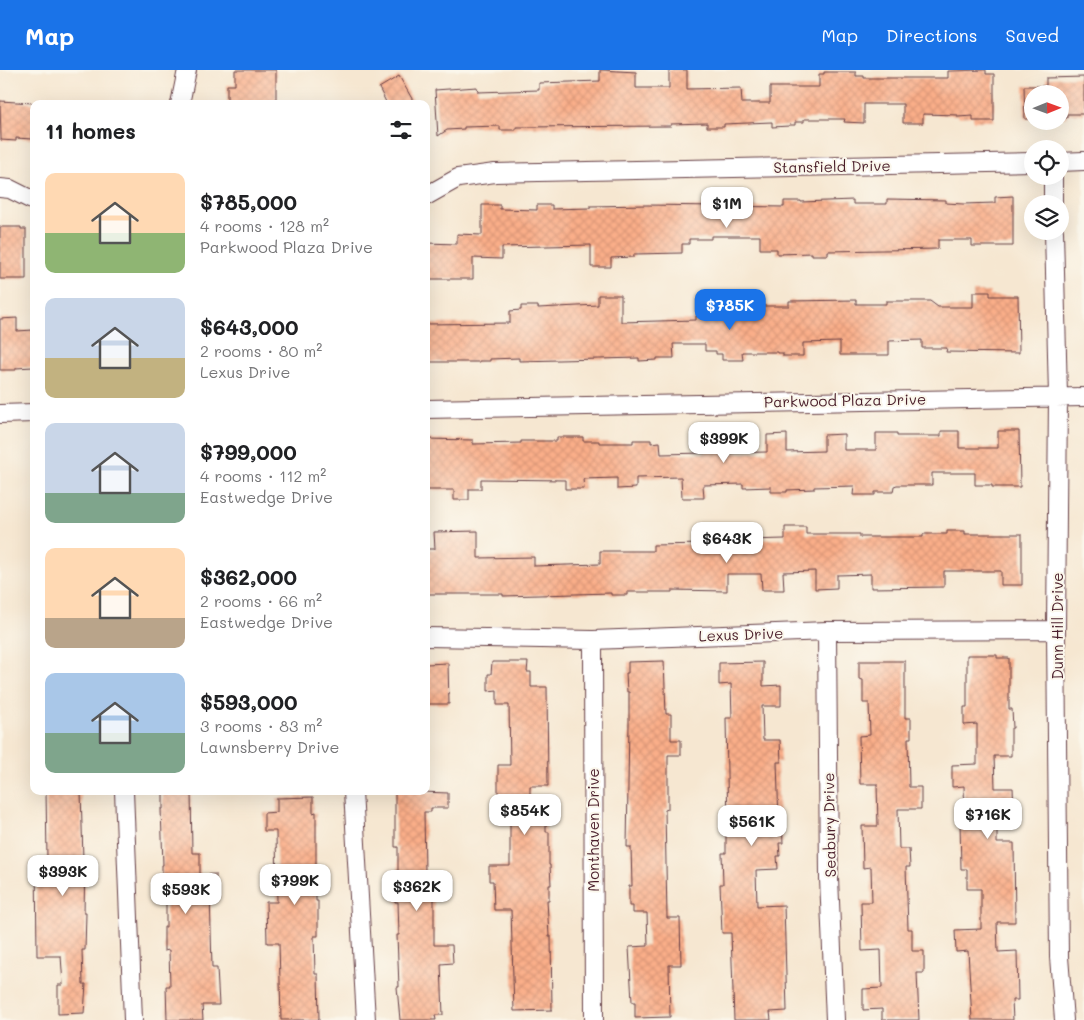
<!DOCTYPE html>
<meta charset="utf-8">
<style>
body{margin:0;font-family:Mali,sans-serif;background:#f2f2f2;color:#202124;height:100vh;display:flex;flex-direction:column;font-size:19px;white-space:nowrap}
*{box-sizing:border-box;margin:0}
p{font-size:16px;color:#757577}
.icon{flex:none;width:28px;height:28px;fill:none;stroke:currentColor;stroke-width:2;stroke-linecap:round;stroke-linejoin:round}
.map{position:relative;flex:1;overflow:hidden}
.details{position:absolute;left:30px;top:30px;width:400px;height:695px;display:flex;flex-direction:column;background:#fff;border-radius:10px;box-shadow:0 5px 20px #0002}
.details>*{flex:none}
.needle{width:32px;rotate:89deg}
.buttons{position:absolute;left:1024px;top:15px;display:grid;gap:10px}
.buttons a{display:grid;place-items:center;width:45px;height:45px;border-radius:50%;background:#fff;box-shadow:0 5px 20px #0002;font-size:25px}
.price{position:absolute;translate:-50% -42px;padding:0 11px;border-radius:10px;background:#fff;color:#222;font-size:16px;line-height:32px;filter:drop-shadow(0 1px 2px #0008)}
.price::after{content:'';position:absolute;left:50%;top:30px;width:15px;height:11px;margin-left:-8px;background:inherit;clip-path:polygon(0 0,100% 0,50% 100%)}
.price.current{background:#1a73e8;color:#fff}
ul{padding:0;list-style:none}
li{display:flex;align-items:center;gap:15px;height:125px;padding:0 15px}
li span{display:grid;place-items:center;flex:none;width:140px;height:100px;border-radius:10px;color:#555}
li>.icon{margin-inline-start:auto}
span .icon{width:60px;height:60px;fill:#fffc;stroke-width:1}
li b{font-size:21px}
h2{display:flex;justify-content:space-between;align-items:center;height:60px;padding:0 15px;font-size:21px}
header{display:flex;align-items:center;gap:30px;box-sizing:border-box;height:70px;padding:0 25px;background:#1a73e8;color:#fff}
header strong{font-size:24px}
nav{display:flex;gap:28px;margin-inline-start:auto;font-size:18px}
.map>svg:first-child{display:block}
.building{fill:url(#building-cross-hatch)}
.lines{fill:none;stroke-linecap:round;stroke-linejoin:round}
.street-casing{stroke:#643d44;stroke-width:20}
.street{stroke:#fff;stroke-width:18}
.labels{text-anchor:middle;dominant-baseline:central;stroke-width:4;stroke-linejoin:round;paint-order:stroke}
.street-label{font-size:15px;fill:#4a1f2b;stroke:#fbf7ec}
</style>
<header>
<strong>Map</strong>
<nav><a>Map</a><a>Directions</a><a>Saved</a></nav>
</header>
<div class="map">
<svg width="1084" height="950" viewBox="0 0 1084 950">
<defs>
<pattern id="building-cross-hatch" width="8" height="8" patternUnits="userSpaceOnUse" patternTransform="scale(1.25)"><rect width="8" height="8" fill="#faae89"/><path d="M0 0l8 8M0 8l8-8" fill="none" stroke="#d89576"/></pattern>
</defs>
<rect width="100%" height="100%" fill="#fbf7ec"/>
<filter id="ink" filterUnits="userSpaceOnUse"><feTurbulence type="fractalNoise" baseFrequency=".02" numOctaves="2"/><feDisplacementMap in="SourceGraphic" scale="10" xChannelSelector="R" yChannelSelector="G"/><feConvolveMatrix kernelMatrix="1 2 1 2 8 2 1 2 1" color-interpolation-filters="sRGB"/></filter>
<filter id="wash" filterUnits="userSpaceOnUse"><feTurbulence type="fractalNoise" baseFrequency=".0096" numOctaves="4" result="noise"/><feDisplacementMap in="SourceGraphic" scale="20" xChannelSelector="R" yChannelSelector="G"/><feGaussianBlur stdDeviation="1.12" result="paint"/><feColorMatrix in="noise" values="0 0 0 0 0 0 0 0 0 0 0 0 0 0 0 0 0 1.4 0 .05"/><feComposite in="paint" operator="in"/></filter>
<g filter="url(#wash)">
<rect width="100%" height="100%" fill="#f6e7d1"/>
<g id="blocks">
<path class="building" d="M 235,0 L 276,0 L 276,34 L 227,34 L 227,15 L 235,15 Z
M 600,0 L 636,2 L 636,18 L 669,18 L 669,0 L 687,0 L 687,19 L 741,18 L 742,33 L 770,33 L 770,17 L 819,17 L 819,4 L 824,4 L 824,2 L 856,2 L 856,6 L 864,6 L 864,8 L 948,8 L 948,1 L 986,0 L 986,4 L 994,4 L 994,51 L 973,51 L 973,46 L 958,47 L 958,45 L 923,44 L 923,53 L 903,53 L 903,34 L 864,34 L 864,53 L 844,52 L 845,49 L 804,49 L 804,52 L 795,52 L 795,55 L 789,55 L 789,56 L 772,57 L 772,52 L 724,54 L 724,57 L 707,57 L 707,53 L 671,54 L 671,56 L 516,57 L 516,60 L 500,60 L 500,56 L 464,57 L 464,59 L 447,60 L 438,66 L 435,20 L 477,17 L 478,22 L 539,20 L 539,13 L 600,11 Z
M 399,6 L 415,34 L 387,34 L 379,18 Z
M 1084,7 L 1084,44 L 1067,44 L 1067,48 L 1060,48 L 1060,24 L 1032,24 L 1032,49 L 1025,49 L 1024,16 L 1046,16 L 1046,8 Z
M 0,31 L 33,33 L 32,69 L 16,68 L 16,71 L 1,70 Z
M 1013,126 L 1013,176 L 972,176 L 972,170 L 938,170 L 938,179 L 828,181 L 828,185 L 812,185 L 812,183 L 777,184 L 777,179 L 760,179 L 760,166 L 711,166 L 711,169 L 689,169 L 689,174 L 682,174 L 682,183 L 634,184 L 634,187 L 611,188 L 611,197 L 591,197 L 591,175 L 502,177 L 502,189 L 473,188 L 473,209 L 426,209 L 426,173 L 457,174 L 457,164 L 482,165 L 482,135 L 500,135 L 500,139 L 537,140 L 537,135 L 552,135 L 552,139 L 590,138 L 590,136 L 647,135 L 784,137 L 784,131 L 801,131 L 801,132 L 853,130 L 853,134 L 887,134 L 887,129 L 946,130 L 946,133 L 963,134 L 995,133 L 995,127 Z
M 0,157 L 21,157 L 21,159 L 26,159 L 26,209 L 0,209 Z
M 973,222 L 990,222 L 990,226 L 1018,226 L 1019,283 L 946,282 L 947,278 L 922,278 L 922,270 L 889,271 L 889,285 L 840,285 L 840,272 L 803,273 L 803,286 L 783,286 L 783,283 L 777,283 L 777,282 L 742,282 L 743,290 L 722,290 L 722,284 L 716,284 L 716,281 L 705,281 L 705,274 L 673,274 L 674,288 L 657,288 L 657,290 L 639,291 L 639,288 L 519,291 L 519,288 L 490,289 L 490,291 L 479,291 L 479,292 L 426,292 L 426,254 L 510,253 L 510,241 L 521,240 L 521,236 L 538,236 L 538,238 L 598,235 L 598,225 L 621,225 L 621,252 L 696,250 L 696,246 L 760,244 L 759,236 L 789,236 L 789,231 L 856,230 L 856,234 L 886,234 L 886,231 L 930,231 L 938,237 L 973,237 Z
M 17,248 L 17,261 L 33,260 L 33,297 L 16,298 L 16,300 L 0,300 L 0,249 Z
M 941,361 L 959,361 L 959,378 L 998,378 L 998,361 L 1019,361 L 1020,417 L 992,417 L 992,415 L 975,415 L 975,403 L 932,403 L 932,415 L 897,415 L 894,416 L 893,422 L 875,422 L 875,425 L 853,425 L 854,416 L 814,417 L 814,419 L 787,420 L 787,422 L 771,422 L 771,417 L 743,418 L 743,414 L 703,415 L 704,428 L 682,428 L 681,407 L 636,408 L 636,418 L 617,419 L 617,408 L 583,409 L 584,419 L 565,419 L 565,410 L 481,409 L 481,419 L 469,419 L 469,430 L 454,430 L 454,420 L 426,420 L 426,369 L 473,370 L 473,374 L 521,373 L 521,371 L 557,371 L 557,367 L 583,367 L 583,371 L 599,371 L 599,373 L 633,373 L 633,370 L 651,370 L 651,373 L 660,372 L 661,384 L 705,383 L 704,366 L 726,366 L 726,383 L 767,382 L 767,365 L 787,364 L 787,382 L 824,381 L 824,365 L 844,364 L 844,380 L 876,380 L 876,363 L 897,363 L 897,366 L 941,366 Z
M 785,457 L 806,457 L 806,464 L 860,464 L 860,467 L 923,467 L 923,464 L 947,464 L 947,461 L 965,461 L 965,464 L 1022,464 L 1022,515 L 1001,515 L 1001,501 L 944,501 L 944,517 L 871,518 L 871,504 L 837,505 L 837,518 L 815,519 L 815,501 L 783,502 L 784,520 L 762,520 L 761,504 L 727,504 L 727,521 L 672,520 L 672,522 L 627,522 L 627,525 L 611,525 L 611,523 L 503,526 L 503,524 L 426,524 L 426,479 L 435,479 L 434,462 L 478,461 L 478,488 L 534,487 L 534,496 L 600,494 L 600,481 L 653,481 L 653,475 L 705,474 L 705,467 L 730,466 L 730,464 L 748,464 L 748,470 L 785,469 Z
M 967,585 L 997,585 L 997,588 L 1009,588 L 1009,639 L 1012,639 L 1013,658 L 1011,658 L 1011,686 L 994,686 L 995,718 L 1013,718 L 1014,739 L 997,739 L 997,773 L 1014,773 L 1015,852 L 997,852 L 998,882 L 1017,881 L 1018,930 L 1012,930 L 1013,950 L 972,950 L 968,881 L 956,882 L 955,860 L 981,859 L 981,819 L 967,819 L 967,799 L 961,799 L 960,751 L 965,751 L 964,716 L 952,717 L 952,695 L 977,694 L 977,654 L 964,655 L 964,637 L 967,637 Z
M 664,591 L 666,644 L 671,644 L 671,670 L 681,670 L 681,685 L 668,685 L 668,739 L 665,740 L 667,848 L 680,848 L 681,895 L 669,895 L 670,947 L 635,948 L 635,932 L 632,932 L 629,877 L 648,876 L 647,843 L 633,843 L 633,836 L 629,836 L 629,816 L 632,816 L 631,777 L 627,777 L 629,654 L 629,622 L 627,622 L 626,603 L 628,603 L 628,592 Z
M 859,591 L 905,591 L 905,648 L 911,648 L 911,668 L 908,668 L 909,717 L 921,717 L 921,739 L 898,739 L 899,779 L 909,779 L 910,797 L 906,797 L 908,859 L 912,859 L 912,881 L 924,881 L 924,903 L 917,903 L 919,950 L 882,950 L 882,939 L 863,940 L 863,919 L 882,918 L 881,880 L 862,881 L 861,832 L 872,832 L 871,797 L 863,798 L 862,756 L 878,756 L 877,714 L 860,714 L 859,666 L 870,665 L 869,633 L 863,633 L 863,610 L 859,609 Z
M 492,592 L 528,592 L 527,602 L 531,602 L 531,617 L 547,617 L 548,716 L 530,716 L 530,748 L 546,748 L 546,762 L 549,762 L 549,795 L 550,795 L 551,815 L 549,815 L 549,830 L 547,830 L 549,866 L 551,866 L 552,940 L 514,941 L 511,840 L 494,840 L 493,811 L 489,811 L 489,796 L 510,796 L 510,736 L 498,736 L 498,695 L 510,695 L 509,635 L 497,635 L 497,620 L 488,621 L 488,604 L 491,604 Z
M 763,592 L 763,616 L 781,615 L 781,636 L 762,636 L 763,670 L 780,670 L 781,692 L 777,692 L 779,753 L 782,753 L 783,773 L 779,773 L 780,786 L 777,786 L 778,799 L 756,800 L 757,836 L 784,835 L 787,941 L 770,942 L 771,950 L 734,950 L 731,863 L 722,863 L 720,814 L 723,814 L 722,783 L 726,783 L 726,761 L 728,758 L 726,648 L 732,648 L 731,614 L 719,615 L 719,593 Z
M 448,593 L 449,634 L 426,634 L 426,594 Z
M 46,721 L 81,721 L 83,790 L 85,790 L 84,843 L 86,843 L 85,880 L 82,880 L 83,914 L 86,914 L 84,943 L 58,944 L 58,915 L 63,915 L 61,886 L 37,886 L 36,789 L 47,789 Z
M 163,721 L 191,721 L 192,783 L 200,783 L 200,805 L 216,804 L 216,823 L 210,823 L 212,898 L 217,898 L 219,935 L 202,935 L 203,950 L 167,950 L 166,916 L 170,916 L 169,880 L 164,881 L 164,857 L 166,857 L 166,812 L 162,812 L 162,795 L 163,795 L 161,739 L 163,739 Z
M 395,721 L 448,723 L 448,738 L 431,738 L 431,742 L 424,742 L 425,803 L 434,802 L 434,875 L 452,875 L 453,893 L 441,894 L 443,945 L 435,945 L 436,950 L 400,950 L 397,917 L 399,917 L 397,865 L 399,865 L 398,832 L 395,832 L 395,812 L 398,812 L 398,777 L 395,777 Z
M 313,727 L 313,743 L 316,742 L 316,831 L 318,831 L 318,866 L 314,866 L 315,904 L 318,904 L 319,950 L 281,950 L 279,873 L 267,873 L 266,832 L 277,832 L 276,761 L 264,761 L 264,743 L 277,742 L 277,728 Z"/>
</g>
</g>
<g filter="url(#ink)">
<use href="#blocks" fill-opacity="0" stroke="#643d44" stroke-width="1"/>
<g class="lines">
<defs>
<path id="street" d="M 180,34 L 187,0
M 1060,92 L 1084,91
M 1053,106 L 1053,134
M 0,118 L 10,119 L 34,131
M 426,126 L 458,108 L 495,103 L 1032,92
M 1054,161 L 1058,326 L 1056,560 L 1059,887 L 1064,950
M 426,339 L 1084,327
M 0,344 L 34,343
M 827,561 L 829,808 L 835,950
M 426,567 L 593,570 L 827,561 L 1056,560
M 593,570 L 594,950
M 124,721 L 133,950
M 353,721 L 366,950"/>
</defs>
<use href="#street" class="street-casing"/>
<use href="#street" class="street"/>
</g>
</g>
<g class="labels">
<g class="street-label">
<text transform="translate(832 96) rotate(-1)">Stansfield Drive</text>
<text transform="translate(845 330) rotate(-1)">Parkwood Plaza Drive</text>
<text transform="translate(1057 556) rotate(-90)">Dunn Hill Drive</text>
<text transform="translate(741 564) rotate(-2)">Lexus Drive</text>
<text transform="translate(829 755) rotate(-91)">Seabury Drive</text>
<text transform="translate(593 760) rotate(-90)">Monthaven Drive</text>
</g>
</g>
</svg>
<div class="buttons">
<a><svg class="needle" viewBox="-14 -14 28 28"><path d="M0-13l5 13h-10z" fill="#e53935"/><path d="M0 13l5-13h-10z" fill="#757577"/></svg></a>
<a><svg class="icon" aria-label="locate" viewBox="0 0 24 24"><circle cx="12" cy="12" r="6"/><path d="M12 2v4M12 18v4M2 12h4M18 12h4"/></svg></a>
<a><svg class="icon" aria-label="layers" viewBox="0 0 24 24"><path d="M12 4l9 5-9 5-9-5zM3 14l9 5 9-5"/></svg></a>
</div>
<b class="price" style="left:727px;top:159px">$1M</b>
<b class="price current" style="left:730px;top:261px">$785K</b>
<b class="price" style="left:724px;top:394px">$399K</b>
<b class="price" style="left:727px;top:494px">$643K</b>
<b class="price" style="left:525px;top:766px">$854K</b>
<b class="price" style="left:988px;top:770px">$716K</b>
<b class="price" style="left:752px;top:777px">$561K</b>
<b class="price" style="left:63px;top:827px">$393K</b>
<b class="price" style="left:295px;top:836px">$799K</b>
<b class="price" style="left:417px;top:842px">$362K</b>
<b class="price" style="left:186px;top:845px">$593K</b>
<section class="details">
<h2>11 homes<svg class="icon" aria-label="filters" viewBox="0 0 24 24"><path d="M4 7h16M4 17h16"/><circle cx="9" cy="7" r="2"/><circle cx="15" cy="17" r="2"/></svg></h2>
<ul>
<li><span style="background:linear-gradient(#ffd9b3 60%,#8fb573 0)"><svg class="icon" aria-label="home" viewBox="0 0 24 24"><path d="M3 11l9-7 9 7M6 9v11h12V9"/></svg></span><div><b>$785,000</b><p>4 rooms · 128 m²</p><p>Parkwood Plaza Drive</p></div></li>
<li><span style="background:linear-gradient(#c9d6e8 60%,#c2b280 0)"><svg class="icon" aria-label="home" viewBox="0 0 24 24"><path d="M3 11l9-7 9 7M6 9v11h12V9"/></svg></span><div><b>$643,000</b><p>2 rooms · 80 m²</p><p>Lexus Drive</p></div></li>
<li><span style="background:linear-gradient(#c9d6e8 70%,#7fa58c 0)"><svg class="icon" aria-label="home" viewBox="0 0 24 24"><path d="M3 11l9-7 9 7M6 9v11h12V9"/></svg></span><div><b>$799,000</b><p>4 rooms · 112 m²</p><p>Eastwedge Drive</p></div></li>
<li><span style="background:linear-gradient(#ffd9b3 70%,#b9a48a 0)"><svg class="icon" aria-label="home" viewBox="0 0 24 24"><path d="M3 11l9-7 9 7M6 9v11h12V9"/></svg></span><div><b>$362,000</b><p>2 rooms · 66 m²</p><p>Eastwedge Drive</p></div></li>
<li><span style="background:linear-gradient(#a9c7e8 60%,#7fa58c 0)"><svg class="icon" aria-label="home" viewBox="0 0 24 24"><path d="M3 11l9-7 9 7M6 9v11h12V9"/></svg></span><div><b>$593,000</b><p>3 rooms · 83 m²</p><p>Lawnsberry Drive</p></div></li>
</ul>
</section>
</div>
